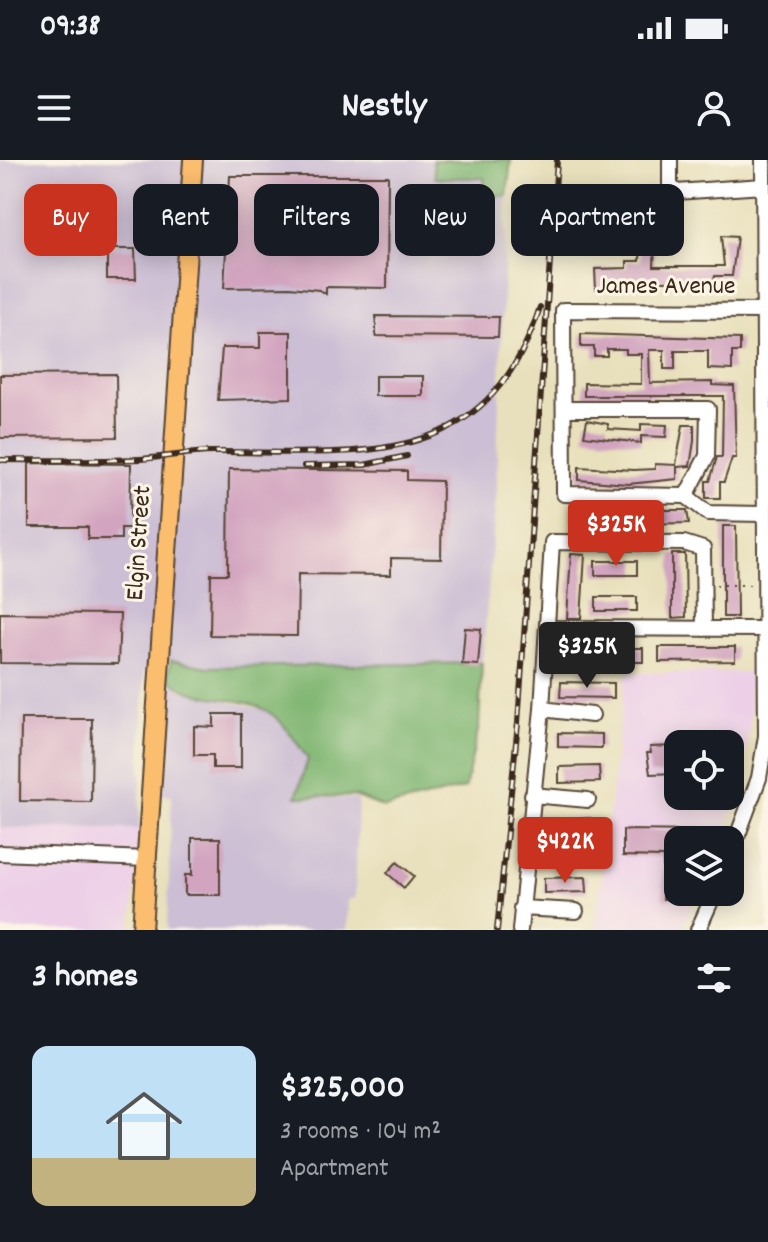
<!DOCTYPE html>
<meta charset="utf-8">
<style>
body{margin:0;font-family:Dekko,sans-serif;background:#20242c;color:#f1f3f6;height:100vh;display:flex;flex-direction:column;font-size:30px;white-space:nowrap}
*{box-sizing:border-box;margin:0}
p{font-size:26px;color:#9ea1a6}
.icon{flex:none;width:44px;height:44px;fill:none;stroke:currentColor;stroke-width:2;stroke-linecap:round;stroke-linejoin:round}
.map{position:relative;height:770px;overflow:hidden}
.sheet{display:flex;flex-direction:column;background:#171b24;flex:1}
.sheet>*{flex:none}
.guide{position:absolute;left:24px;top:24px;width:720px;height:72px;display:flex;gap:16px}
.buttons{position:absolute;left:664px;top:570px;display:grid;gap:16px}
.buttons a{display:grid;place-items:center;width:80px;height:80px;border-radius:16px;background:#171b24;box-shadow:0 4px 20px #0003;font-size:40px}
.price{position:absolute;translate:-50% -68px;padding:0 18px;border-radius:8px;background:#c8321e;color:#fff;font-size:26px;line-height:52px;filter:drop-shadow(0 2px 4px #0008)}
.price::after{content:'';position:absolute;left:50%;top:48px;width:24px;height:18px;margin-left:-12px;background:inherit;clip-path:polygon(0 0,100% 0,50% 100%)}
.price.on{background:#222;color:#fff}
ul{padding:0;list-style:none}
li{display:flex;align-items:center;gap:24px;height:200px;padding:0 32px}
li span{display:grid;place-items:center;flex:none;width:224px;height:160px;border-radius:16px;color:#555}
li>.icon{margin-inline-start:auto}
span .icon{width:96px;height:96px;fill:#fffc;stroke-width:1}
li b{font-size:34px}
h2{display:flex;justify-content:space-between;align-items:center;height:96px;padding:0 32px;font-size:34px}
.tag{padding:0 28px;border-radius:16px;background:#171b24;box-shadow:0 4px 20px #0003;font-size:28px;line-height:72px}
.tag.on{background:#c8321e;color:#fff}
.status{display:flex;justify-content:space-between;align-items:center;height:56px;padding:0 40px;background:#171b24;direction:ltr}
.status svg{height:22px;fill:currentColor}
header{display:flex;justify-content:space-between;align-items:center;height:104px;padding:0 32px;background:#171b24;font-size:36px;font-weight:700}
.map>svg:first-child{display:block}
.built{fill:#edd0e8;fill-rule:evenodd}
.industrial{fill:#ccbed4}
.forest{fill:#80b672;stroke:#5e7048;stroke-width:2}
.building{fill:#d2a4bf}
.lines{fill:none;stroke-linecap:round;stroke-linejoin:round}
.minor-casing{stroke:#554536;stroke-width:18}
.major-casing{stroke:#554536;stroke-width:22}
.path{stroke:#554536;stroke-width:2;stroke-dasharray:2 6;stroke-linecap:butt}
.minor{stroke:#fff;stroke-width:14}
.major{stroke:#fbbd6e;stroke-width:18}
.rail-casing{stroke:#3b2a1e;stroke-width:6}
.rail{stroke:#fcf5e5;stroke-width:3;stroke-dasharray:9;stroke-linecap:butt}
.labels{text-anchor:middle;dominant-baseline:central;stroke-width:6;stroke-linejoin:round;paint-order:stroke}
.street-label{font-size:26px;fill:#3b2a1e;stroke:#fcf5e5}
</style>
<div class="status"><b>09:38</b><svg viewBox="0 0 49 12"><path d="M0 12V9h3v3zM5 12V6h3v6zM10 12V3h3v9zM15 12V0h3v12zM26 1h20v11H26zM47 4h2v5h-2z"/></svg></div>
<header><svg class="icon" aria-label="menu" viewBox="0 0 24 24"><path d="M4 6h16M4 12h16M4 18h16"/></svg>Nestly<svg class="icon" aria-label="person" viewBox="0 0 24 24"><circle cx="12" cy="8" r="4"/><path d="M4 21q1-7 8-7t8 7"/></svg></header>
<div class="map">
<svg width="768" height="770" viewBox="0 0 768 770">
<rect width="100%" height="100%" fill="#fcf5e5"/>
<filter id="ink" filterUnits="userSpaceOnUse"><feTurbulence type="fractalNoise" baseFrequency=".0125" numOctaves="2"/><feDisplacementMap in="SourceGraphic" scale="16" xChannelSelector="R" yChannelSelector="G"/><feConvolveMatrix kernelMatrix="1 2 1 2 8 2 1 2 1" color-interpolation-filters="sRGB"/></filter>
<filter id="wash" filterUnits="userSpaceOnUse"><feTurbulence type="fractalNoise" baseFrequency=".006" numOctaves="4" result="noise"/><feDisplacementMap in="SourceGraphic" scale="32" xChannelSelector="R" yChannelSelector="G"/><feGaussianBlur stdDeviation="1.8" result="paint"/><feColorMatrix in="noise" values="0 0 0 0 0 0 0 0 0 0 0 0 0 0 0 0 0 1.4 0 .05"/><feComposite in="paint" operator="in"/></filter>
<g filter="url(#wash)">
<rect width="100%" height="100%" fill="#e8e0bc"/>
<path class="built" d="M 750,512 L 751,559 L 739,633 L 720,680 L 678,680 L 678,732 L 698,732 L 682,770 L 595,770 L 626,513 ZM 678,584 L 730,584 L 730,636 L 678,636 Z
M 0,668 L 139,669 L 131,770 L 0,770 Z"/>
<path class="industrial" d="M 0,0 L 433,0 L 436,18 L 485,18 L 485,35 L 507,36 L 495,351 L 482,503 L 208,507 L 171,500 L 144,511 L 139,669 L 0,668 Z
M 169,518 L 179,529 L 265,550 L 282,563 L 308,599 L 297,637 L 358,639 L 355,739 L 348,739 L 347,770 L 167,770 L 172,635 L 161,634 Z"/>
<path class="forest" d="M 433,0 L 511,0 L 507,36 L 485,35 L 484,18 L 435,18 Z
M 171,500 L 208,507 L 482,503 L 479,566 L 465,628 L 384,648 L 355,636 L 296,637 L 308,599 C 296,582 285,562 267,551 C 237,533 193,545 168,517 Z"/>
<g id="blocks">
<path class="building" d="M 230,16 L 388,16 L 387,128 L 326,127 L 326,134 L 319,130 L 290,127 L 224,128 Z
M 574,69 L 599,69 L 599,86 L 581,85 L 581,95 L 574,95 Z
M 721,76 L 737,77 L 732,116 L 715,116 L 714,120 L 607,122 L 604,128 L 596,129 L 595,109 L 627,108 L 627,101 L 640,101 L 641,83 L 655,83 L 654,106 L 724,106 Z
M 107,89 L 135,89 L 136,119 L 107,119 Z
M 376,156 L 499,157 L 498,177 L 376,176 Z
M 260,172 L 291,172 L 291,238 L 218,240 L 222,188 L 260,188 Z
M 581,174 L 740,179 L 740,192 L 732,192 L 732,210 L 708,209 L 708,191 L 675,191 L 675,209 L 664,209 L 664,190 L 649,190 L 650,223 L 712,222 L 712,225 L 734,226 L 736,298 L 732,298 L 724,322 L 720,322 L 720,338 L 706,338 L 706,321 L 710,321 L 717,297 L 722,297 L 723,236 L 584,236 L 584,223 L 641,224 L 641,194 L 626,194 L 626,189 L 607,189 L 607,196 L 594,196 L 594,187 L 581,187 Z
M 116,214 L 117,277 L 0,278 L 0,215 Z
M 375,216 L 423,216 L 423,236 L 375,236 Z
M 587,260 L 608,264 L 608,269 L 641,271 L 641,264 L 667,265 L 666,277 L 641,276 L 641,283 L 584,276 Z
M 683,265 L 694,265 L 694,281 L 690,306 L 677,307 L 677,319 L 628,324 L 579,320 L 579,307 L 634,310 L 655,309 L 655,304 L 676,305 Z
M 29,303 L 131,304 L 130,368 L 121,368 L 121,379 L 88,379 L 88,367 L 29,367 Z
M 229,309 L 407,311 L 407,320 L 442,321 L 441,399 L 391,398 L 391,415 L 298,414 L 297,476 L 210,475 L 211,414 L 228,414 Z
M 573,350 L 687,350 L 689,363 L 573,365 Z
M 723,366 L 736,366 L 737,457 L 723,457 Z
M 571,394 L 585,395 L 581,458 L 567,458 Z
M 672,394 L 685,394 L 686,457 L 672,458 Z
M 595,401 L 637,401 L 637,415 L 595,415 Z
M 596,437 L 637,437 L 637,451 L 596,451 Z
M 0,453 L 120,454 L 118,504 L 0,503 Z
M 465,468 L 481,469 L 478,505 L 462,504 Z
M 659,487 L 735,487 L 735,501 L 659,502 Z
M 564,488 L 643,488 L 643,502 L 564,502 Z
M 561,522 L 614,523 L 614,538 L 560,537 Z
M 214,554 L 241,554 L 241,608 L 213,608 L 213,595 L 194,595 L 194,566 L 214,567 Z
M 21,559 L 92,559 L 91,642 L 20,641 Z
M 558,573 L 602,574 L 602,588 L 558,587 Z
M 678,586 L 678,613 L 650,614 L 647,593 L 651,593 L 650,587 Z
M 599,606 L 600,622 L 559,623 L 559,607 Z
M 590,658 L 591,672 L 551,674 L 551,660 Z
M 623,670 L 699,671 L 699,680 L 678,680 L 678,732 L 681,732 L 681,739 L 663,739 L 663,697 L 623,696 Z
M 192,678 L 220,678 L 220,735 L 185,735 L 185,715 L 192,715 Z
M 397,702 L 414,716 L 404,728 L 387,713 Z
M 586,717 L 587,732 L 544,733 L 544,718 Z"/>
</g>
</g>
<g filter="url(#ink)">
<use href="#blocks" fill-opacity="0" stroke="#554536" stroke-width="2"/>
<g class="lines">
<defs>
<path id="minor" d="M 670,0 L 670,25 L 676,32 L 763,26
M 564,249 L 708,249 L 707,296 L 686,336
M 763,354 L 708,353 L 686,336 L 564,334 L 563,150 L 768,151
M 547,468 L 765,469
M 542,549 L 592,555
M 532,635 L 588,640
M 0,693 L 147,699
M 730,696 L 759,618 L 766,576 L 763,0
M 521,748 L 576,751
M 520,770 L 542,549 L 552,382 L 684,383 L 703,389 L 704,469
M 698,770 L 715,732"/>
<path id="major" d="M 142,770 L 193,0"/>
</defs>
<use href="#minor" class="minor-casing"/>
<use href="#major" class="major-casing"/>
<path class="path" d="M 716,425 L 751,425"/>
<use href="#minor" class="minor"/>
<use href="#major" class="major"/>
<defs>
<path id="rail" d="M 0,300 C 47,300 93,301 140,299 C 164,298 188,292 212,292 C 354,291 486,316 540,147
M 304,306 L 364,305 L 407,296
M 497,770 L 518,563 L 557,0"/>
</defs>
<use href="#rail" class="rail-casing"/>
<use href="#rail" class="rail"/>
</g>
</g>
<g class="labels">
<g class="street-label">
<text x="666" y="127">James Avenue</text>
<text transform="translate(140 383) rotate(-86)">Elgin Street</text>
</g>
</g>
</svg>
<div class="buttons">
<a><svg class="icon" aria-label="locate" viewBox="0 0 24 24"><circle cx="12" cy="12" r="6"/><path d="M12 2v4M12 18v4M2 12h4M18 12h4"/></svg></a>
<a><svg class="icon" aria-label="layers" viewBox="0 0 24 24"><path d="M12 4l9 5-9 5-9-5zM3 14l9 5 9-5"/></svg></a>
</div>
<b class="price" style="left:616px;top:408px">$325K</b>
<b class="price on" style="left:587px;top:530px">$325K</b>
<b class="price" style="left:565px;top:725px">$422K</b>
<div class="guide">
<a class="tag on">Buy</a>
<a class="tag">Rent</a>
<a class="tag">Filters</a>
<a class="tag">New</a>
<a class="tag">Apartment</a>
</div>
</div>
<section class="sheet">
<h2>3 homes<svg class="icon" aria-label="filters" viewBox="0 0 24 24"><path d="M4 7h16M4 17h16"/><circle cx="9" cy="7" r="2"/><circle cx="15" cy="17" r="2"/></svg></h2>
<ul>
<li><span style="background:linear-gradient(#bfe0f5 70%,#c2b280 0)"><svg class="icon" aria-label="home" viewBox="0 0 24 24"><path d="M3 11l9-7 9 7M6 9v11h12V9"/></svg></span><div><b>$325,000</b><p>3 rooms · 104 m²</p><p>Apartment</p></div></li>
</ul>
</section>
